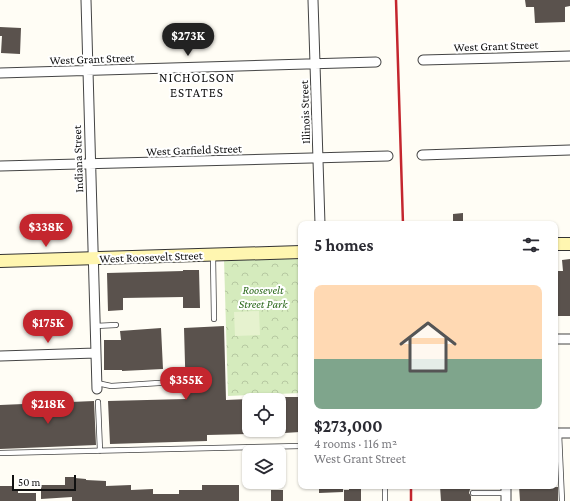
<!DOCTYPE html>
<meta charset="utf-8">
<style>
body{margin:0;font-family:"Crimson Pro",serif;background:#f2f2f3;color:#2b2b33;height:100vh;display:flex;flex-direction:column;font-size:15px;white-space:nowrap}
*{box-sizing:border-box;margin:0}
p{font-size:13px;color:#7c7c81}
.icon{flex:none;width:22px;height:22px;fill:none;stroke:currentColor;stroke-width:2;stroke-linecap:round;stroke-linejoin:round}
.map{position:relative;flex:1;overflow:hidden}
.panel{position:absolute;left:298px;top:221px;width:260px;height:268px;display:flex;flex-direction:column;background:#fff;border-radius:8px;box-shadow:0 1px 3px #0004}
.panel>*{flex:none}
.controls{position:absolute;left:242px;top:393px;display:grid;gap:8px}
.controls a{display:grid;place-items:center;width:44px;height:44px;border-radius:8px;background:#fff;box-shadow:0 1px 3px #0004;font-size:20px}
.scale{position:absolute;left:12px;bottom:10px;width:64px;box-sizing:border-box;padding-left:4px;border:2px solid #111;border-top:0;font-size:11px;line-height:14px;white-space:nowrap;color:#111;-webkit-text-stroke:3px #fff;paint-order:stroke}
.price{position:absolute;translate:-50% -34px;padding:0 9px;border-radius:14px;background:#c4262e;color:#fff;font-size:13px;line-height:26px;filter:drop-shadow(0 1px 2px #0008)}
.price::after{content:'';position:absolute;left:50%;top:24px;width:12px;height:9px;margin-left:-6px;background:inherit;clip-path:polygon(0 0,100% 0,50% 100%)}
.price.current{background:#222;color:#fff}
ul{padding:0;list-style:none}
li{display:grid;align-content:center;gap:8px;height:212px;padding:0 16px}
li span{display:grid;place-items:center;height:124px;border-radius:8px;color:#555}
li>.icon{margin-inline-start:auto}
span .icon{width:72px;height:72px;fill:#fffc;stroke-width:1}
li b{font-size:17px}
h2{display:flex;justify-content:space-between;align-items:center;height:48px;padding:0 16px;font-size:17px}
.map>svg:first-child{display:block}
.park{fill:url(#park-crowns)}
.pitch{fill:#e6f2cf}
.building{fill:#5a524d}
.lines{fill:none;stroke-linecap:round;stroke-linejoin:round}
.service-casing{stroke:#444;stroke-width:6}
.minor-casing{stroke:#444;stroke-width:11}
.secondary-casing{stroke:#333;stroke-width:14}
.service{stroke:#fff;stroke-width:4.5}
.minor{stroke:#fff;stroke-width:9}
.secondary{stroke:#fff6b0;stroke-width:12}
.rail{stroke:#c4262e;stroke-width:2.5}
.labels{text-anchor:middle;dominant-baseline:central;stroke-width:4;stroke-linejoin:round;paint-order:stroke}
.street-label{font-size:12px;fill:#111;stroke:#fff}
.park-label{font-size:12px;font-style:italic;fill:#2f6b1f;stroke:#fff}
.neighbourhood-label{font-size:13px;letter-spacing:1px;fill:#111;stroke:#fff}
</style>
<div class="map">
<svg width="570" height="501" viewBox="0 0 570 501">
<defs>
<pattern id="park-crowns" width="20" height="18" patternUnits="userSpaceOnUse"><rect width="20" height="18" fill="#d5ebbd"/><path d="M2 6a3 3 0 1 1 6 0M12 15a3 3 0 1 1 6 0" fill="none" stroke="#b6c8a1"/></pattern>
</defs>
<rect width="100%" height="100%" fill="#fffdf5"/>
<path class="park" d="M 301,257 L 301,393 L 228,396 L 224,259 Z"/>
<path class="pitch" d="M 259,311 L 260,335 L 235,336 L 234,312 Z"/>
<path class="building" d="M 525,0 L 570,0 L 570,6 L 565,7 L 565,22 L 535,23 L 534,7 L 526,7 Z
M 0,27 L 21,28 L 20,54 L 1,53 L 2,36 L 0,36 Z
M 463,213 L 463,224 L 453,224 L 453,214 Z
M 570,259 L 570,316 L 558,316 L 556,271 L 563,271 L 562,260 Z
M 183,270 L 199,270 L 200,308 L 183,308 L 183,297 L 123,298 L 123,310 L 108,311 L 107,273 L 183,271 Z
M 224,326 L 226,400 L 249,399 L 249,434 L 207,435 L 207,441 L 110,444 L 108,401 L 186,399 L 184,328 Z
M 161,328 L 163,369 L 122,371 L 122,370 L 104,370 L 104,340 L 121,340 L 120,331 Z
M 299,397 L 300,432 L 284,433 L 283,397 Z
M 94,401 L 96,445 L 0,449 L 0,405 Z
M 65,477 L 75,477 L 75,478 L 86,479 L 86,480 L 106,481 L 106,486 L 131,485 L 131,490 L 153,489 L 153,494 L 179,494 L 179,490 L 202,490 L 202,485 L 239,485 L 239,501 L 72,501 L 72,497 L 41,499 L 41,485 L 65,485 Z
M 0,486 L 12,486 L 12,490 L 18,490 L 18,493 L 36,493 L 36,501 L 0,501 Z
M 319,486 L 343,486 L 343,492 L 319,493 Z
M 349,486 L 361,486 L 361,501 L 344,501 L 344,490 L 349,490 Z
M 440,486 L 471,486 L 469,493 L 471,496 L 471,501 L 441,501 Z
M 519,486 L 530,486 L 530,488 L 558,487 L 558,501 L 520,501 Z
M 271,490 L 283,490 L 283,501 L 271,501 Z"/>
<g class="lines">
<defs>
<path id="service" d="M 213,256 L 214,319
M 95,326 L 116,325
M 97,383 L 111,386 L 175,382
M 98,402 L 100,451
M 559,433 L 562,501
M 0,453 L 301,446
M 385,486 L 385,501
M 473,493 L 506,493"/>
<path id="minor" d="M 86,0 L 97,389
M 313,0 L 320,224
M 423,60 L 570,56
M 0,73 L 376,62
M 422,155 L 570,150
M 0,166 L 388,156
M 555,339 L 570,339
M 0,356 L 96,353
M 555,433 L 570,433
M 506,486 L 506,501"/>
<path id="secondary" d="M 555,244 L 570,244
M 0,261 L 301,252"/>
</defs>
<use href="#service" class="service-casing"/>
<use href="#minor" class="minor-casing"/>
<use href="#secondary" class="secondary-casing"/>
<use href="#service" class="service"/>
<use href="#minor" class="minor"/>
<use href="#secondary" class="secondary"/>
<path class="rail" d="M 396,0 L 403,224
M 411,486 L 411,501"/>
</g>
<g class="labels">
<g class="street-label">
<text transform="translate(496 46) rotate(-2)">West Grant Street</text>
<text transform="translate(92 59) rotate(-2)">West Grant Street</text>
<text transform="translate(305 112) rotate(-92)">Illinois Street</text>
<text transform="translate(194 150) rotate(-2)">West Garfield Street</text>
<text transform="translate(78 159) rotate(-92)">Indiana Street</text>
<text transform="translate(151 257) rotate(-2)">West Roosevelt Street</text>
</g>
<g class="park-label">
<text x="263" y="290">Roosevelt<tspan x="263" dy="14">Street Park</tspan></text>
</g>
<g class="neighbourhood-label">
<text x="197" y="77">NICHOLSON<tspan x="197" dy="15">ESTATES</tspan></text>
</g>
</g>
</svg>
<div class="controls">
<a><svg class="icon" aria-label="locate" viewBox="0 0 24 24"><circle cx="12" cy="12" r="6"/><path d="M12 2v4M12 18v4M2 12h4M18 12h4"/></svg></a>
<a><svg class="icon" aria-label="layers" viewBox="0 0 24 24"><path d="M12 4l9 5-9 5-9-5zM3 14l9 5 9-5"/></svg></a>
</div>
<div class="scale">50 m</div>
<b class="price current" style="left:188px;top:57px">$273K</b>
<b class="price" style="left:46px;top:248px">$338K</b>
<b class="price" style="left:48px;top:344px">$175K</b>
<b class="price" style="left:186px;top:401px">$355K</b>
<b class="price" style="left:48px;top:425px">$218K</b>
<section class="panel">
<h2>5 homes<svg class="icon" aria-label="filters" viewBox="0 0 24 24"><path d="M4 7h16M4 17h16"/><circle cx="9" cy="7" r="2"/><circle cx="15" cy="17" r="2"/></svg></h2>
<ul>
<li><span style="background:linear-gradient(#ffd9b3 60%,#7fa58c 0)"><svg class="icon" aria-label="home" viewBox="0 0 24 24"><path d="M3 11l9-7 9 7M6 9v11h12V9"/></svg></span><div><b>$273,000</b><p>4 rooms · 116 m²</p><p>West Grant Street</p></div></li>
</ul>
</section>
</div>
